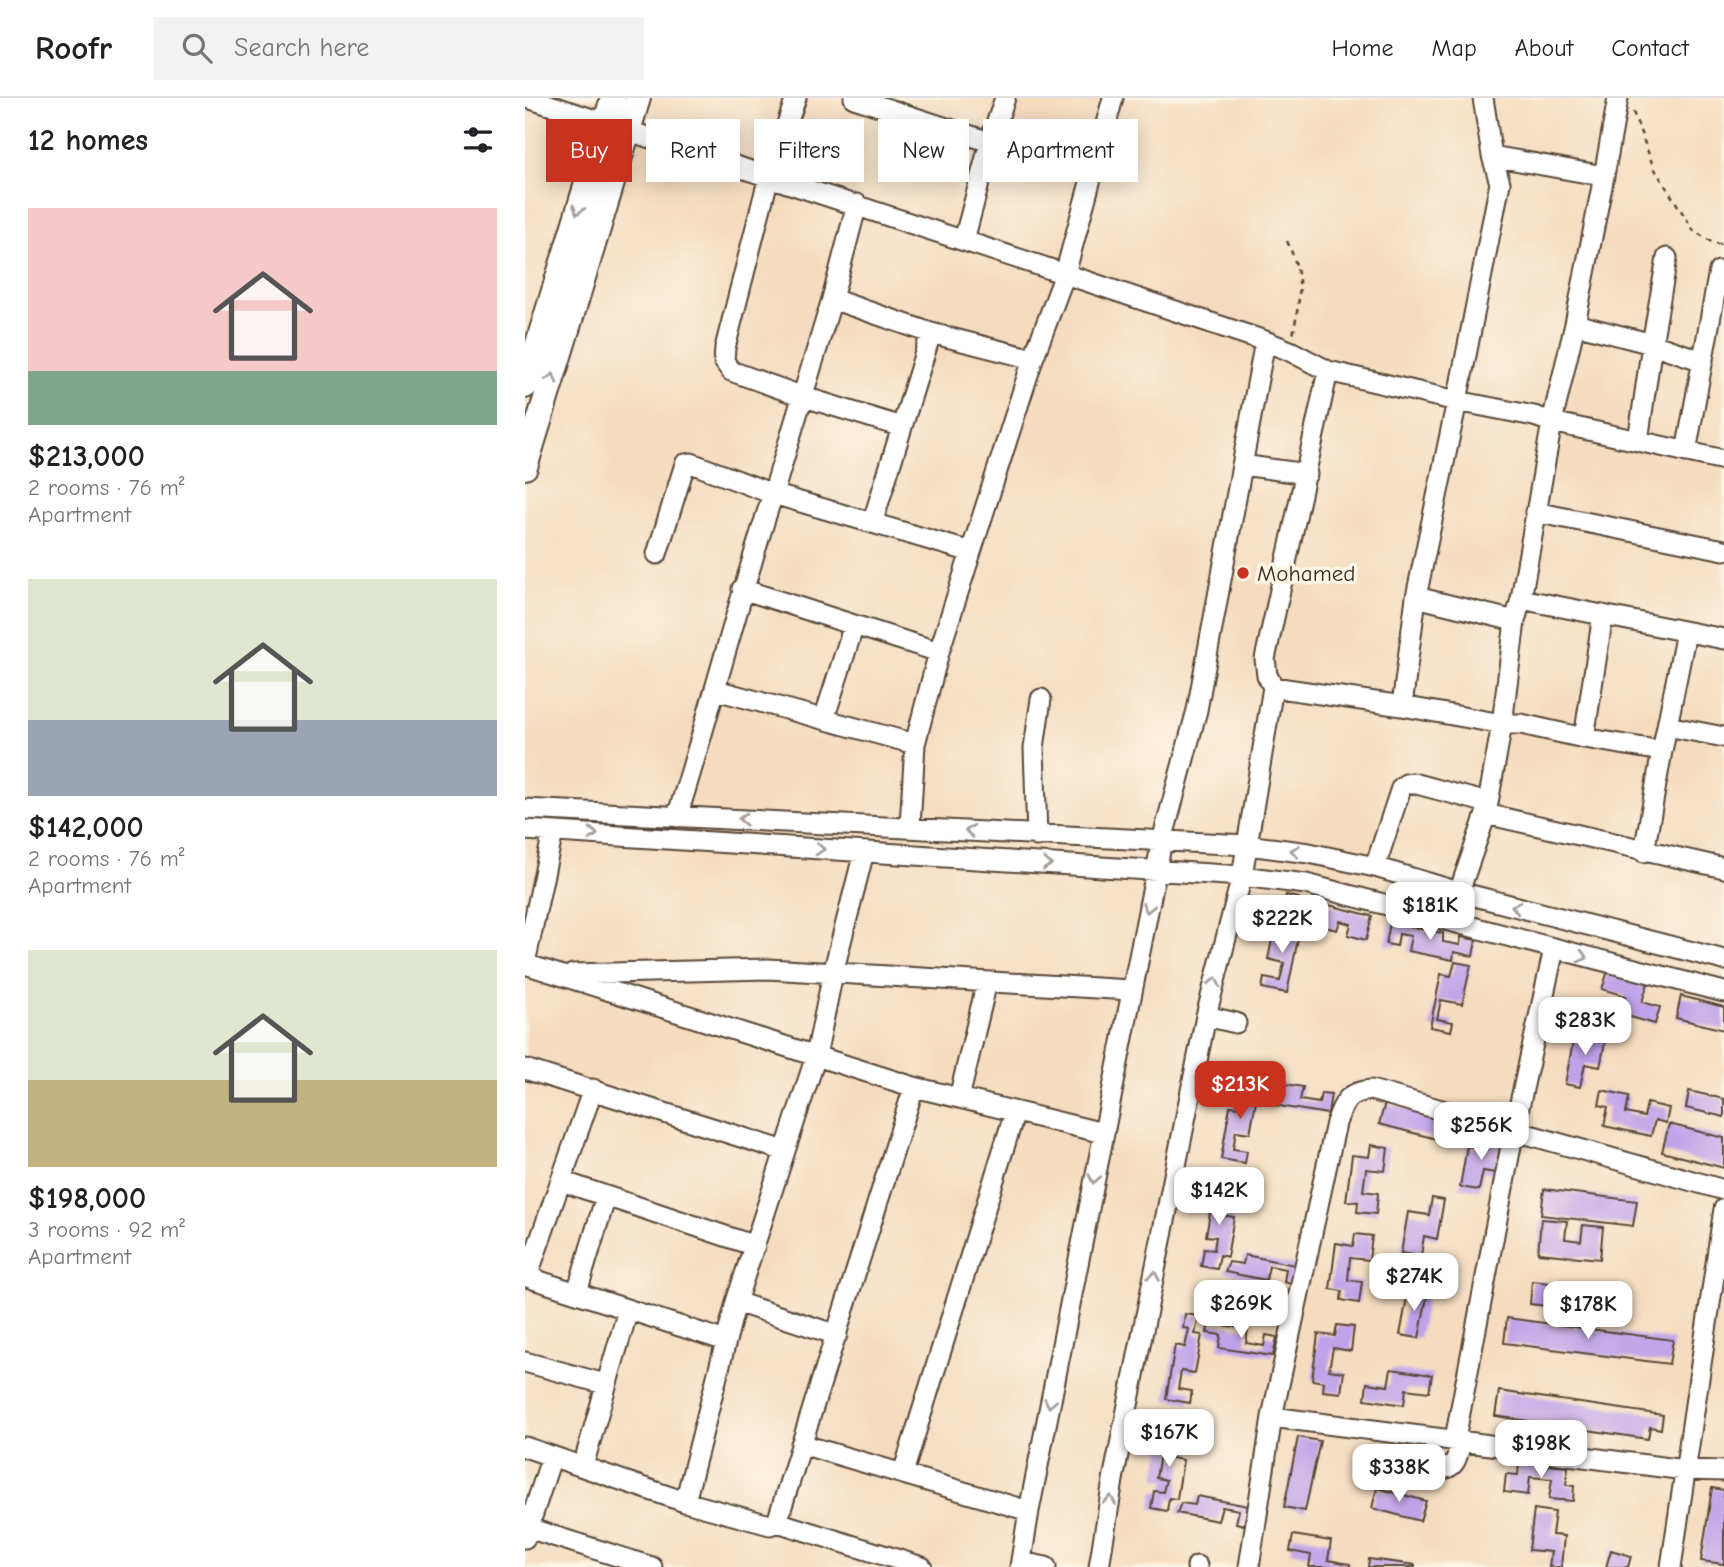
<!DOCTYPE html>
<meta charset="utf-8">
<style>
body{margin:0;font-family:"Comic Neue",sans-serif;background:#f2f2f2;color:#202124;height:100vh;display:flex;flex-direction:column;font-size:26px;white-space:nowrap}
*{box-sizing:border-box;margin:0}
p{font-size:23px;color:#757577}
.icon{flex:none;width:38px;height:38px;fill:none;stroke:currentColor;stroke-width:2;stroke-linecap:round;stroke-linejoin:round}
.map{position:relative;flex:1;overflow:hidden}
.drawer{display:flex;flex-direction:column;background:#fff;width:525px}
.drawer>*{flex:none}
.top-card{position:absolute;left:21px;top:21px;width:665px;height:63px;display:flex;gap:14px}
.price{position:absolute;translate:-50% -60px;padding:0 16px;border-radius:14px;background:#fff;color:#222;font-size:23px;line-height:46px;filter:drop-shadow(0 2px 4px #0008)}
.price::after{content:'';position:absolute;left:50%;top:42px;width:21px;height:16px;margin-left:-10px;background:inherit;clip-path:polygon(0 0,100% 0,50% 100%)}
.price.selected{background:#c8321e;color:#fff}
ul{padding:0;list-style:none}
li{display:grid;align-content:center;gap:14px;height:371px;padding:0 28px}
li span{display:grid;place-items:center;height:217px;border-radius:0px;color:#555}
li>.icon{margin-inline-start:auto}
span .icon{width:126px;height:126px;fill:#fffc;stroke-width:1}
li b{font-size:30px}
h2{display:flex;justify-content:space-between;align-items:center;height:84px;padding:0 28px;font-size:30px}
.chip{padding:0 24px;border-radius:0px;background:#fff;box-shadow:0 4px 18px #0003;font-size:24px;line-height:63px}
.chip.selected{background:#c8321e;color:#fff}
header{display:flex;align-items:center;gap:42px;box-sizing:border-box;height:98px;padding:0 35px;background:#fff;border-bottom:2px solid #e0e0e0}
header strong{font-size:33px}
nav{display:flex;gap:38px;margin-inline-start:auto;font-size:24px}
.search{width:490px;height:63px;background:#f2f2f2;display:flex;align-items:center;gap:18px;box-sizing:border-box;padding:0 24px;border-radius:0px;color:#757577;font-size:26px}
main{display:flex;flex:1;min-height:0}
.map>svg:first-child{display:block}
.building{fill:#bfa2e9}
.lines{fill:none;stroke-linecap:round;stroke-linejoin:round}
.minor-casing{stroke:#574536;stroke-width:23}
.major-casing{stroke:#574536;stroke-width:28}
.path{stroke:#574536;stroke-width:2.5;stroke-dasharray:5 5;stroke-linecap:butt}
.minor{stroke:#fff;stroke-width:19}
.major{stroke:#fff;stroke-width:24}
.oneway{stroke:#a79f9a}
.poi-dot{fill:#c8321e;stroke:#fcf5e5;stroke-width:2.5}
.labels{text-anchor:middle;dominant-baseline:central;stroke-width:7;stroke-linejoin:round;paint-order:stroke}
.poi-label{font-size:23px;fill:#3b2a1e;stroke:#fcf5e5;text-anchor:start}
</style>
<header>
<strong>Roofr</strong>
<div class="search"><svg class="icon" aria-label="search" viewBox="0 0 24 24"><circle cx="10" cy="10" r="6"/><path d="M15 15l6 6"/></svg>Search here</div>
<nav><a>Home</a><a>Map</a><a>About</a><a>Contact</a></nav>
</header>
<main>
<section class="drawer">
<h2>12 homes<svg class="icon" aria-label="filters" viewBox="0 0 24 24"><path d="M4 7h16M4 17h16"/><circle cx="9" cy="7" r="2"/><circle cx="15" cy="17" r="2"/></svg></h2>
<ul>
<li><span style="background:linear-gradient(#f6c9c9 75%,#7fa58c 0)"><svg class="icon" aria-label="home" viewBox="0 0 24 24"><path d="M3 11l9-7 9 7M6 9v11h12V9"/></svg></span><div><b>$213,000</b><p>2 rooms · 76 m²</p><p>Apartment</p></div></li>
<li><span style="background:linear-gradient(#dfe7d0 65%,#9aa5b1 0)"><svg class="icon" aria-label="home" viewBox="0 0 24 24"><path d="M3 11l9-7 9 7M6 9v11h12V9"/></svg></span><div><b>$142,000</b><p>2 rooms · 76 m²</p><p>Apartment</p></div></li>
<li><span style="background:linear-gradient(#dfe7d0 60%,#c2b280 0)"><svg class="icon" aria-label="home" viewBox="0 0 24 24"><path d="M3 11l9-7 9 7M6 9v11h12V9"/></svg></span><div><b>$198,000</b><p>3 rooms · 92 m²</p><p>Apartment</p></div></li>
</ul>
</section>
<div class="map">
<svg width="1199" height="1469" viewBox="0 0 1199 1469">
<rect width="100%" height="100%" fill="#fcf5e5"/>
<filter id="ink" filterUnits="userSpaceOnUse"><feTurbulence type="fractalNoise" baseFrequency=".0143" numOctaves="2"/><feDisplacementMap in="SourceGraphic" scale="14" xChannelSelector="R" yChannelSelector="G"/><feConvolveMatrix kernelMatrix="1 2 1 2 8 2 1 2 1" color-interpolation-filters="sRGB"/></filter>
<filter id="wash" filterUnits="userSpaceOnUse"><feTurbulence type="fractalNoise" baseFrequency=".00686" numOctaves="4" result="noise"/><feDisplacementMap in="SourceGraphic" scale="28" xChannelSelector="R" yChannelSelector="G"/><feGaussianBlur stdDeviation="1.57" result="paint"/><feColorMatrix in="noise" values="0 0 0 0 0 0 0 0 0 0 0 0 0 0 0 0 0 1.4 0 .05"/><feComposite in="paint" operator="in"/></filter>
<g filter="url(#wash)">
<rect width="100%" height="100%" fill="#f5dcbf"/>
<g id="blocks">
<path class="building" d="M 761,797 L 774,800 L 775,807 L 791,811 L 792,804 L 847,818 L 841,842 L 823,837 L 826,826 L 815,823 L 812,832 L 772,822 L 775,810 L 759,806 Z
M 752,819 L 768,823 L 765,839 L 773,841 L 762,895 L 737,890 L 739,880 L 755,883 L 759,865 L 743,861 Z
M 865,825 L 918,835 L 918,844 L 935,847 L 936,839 L 951,842 L 948,858 L 929,854 L 928,862 L 883,853 L 886,838 L 874,836 L 872,848 L 861,846 Z
M 930,864 L 946,867 L 937,906 L 916,902 L 912,921 L 928,924 L 926,933 L 905,929 L 916,876 L 926,878 Z
M 1083,873 L 1123,885 L 1117,904 L 1135,909 L 1130,926 L 1095,916 L 1101,898 L 1077,891 Z
M 1156,898 L 1199,909 L 1199,932 L 1151,920 Z
M 1068,931 L 1082,934 L 1075,969 L 1060,966 L 1055,989 L 1040,986 L 1048,944 L 1065,947 Z
M 715,976 L 728,978 L 725,997 L 732,998 L 725,1035 L 711,1033 L 708,1051 L 722,1053 L 720,1065 L 696,1061 L 705,1008 L 715,1009 L 718,991 L 712,990 Z
M 738,982 L 778,989 L 775,1002 L 794,1005 L 796,995 L 806,996 L 803,1016 L 748,1007 L 750,995 L 737,993 Z
M 1077,992 L 1104,998 L 1101,1015 L 1119,1019 L 1122,1005 L 1144,1010 L 1141,1025 L 1130,1022 L 1126,1038 L 1079,1028 L 1083,1009 L 1074,1007 Z
M 1164,993 L 1199,1001 L 1199,1019 L 1161,1010 Z
M 860,1005 L 933,1024 L 927,1045 L 854,1026 Z
M 1144,1026 L 1199,1040 L 1199,1070 L 1137,1054 Z
M 965,1034 L 977,1036 L 971,1075 L 958,1073 L 954,1092 L 935,1089 L 942,1048 L 963,1051 Z
M 846,1047 L 863,1050 L 860,1073 L 841,1071 L 838,1093 L 853,1095 L 851,1116 L 832,1114 L 833,1104 L 821,1103 L 827,1057 L 844,1059 Z
M 690,1086 L 714,1090 L 712,1100 L 699,1098 L 696,1117 L 709,1119 L 702,1159 L 695,1157 L 692,1171 L 676,1168 L 679,1151 L 689,1152 L 691,1139 L 681,1138 Z
M 1019,1091 L 1112,1103 L 1108,1128 L 1016,1117 Z
M 907,1100 L 919,1102 L 912,1141 L 899,1138 L 896,1158 L 876,1155 L 883,1114 L 904,1117 Z
M 1016,1121 L 1042,1123 L 1040,1141 L 1056,1143 L 1058,1127 L 1078,1129 L 1075,1161 L 1013,1155 Z
M 830,1136 L 847,1138 L 844,1162 L 825,1160 L 823,1182 L 837,1184 L 834,1205 L 816,1202 L 817,1193 L 805,1191 L 811,1145 L 828,1148 Z
M 720,1157 L 770,1167 L 767,1186 L 759,1184 L 761,1171 L 744,1168 L 741,1182 L 700,1174 L 704,1164 L 718,1166 Z
M 1007,1183 L 1103,1194 L 1101,1217 L 1005,1206 Z
M 884,1189 L 903,1193 L 894,1240 L 875,1237 Z
M 660,1216 L 674,1218 L 670,1236 L 677,1237 L 670,1275 L 656,1273 L 653,1291 L 667,1293 L 665,1305 L 641,1301 L 650,1247 L 660,1249 L 664,1231 L 658,1230 Z
M 982,1220 L 1148,1242 L 1144,1266 L 979,1245 Z
M 684,1225 L 723,1231 L 721,1245 L 739,1248 L 741,1237 L 752,1239 L 748,1258 L 694,1250 L 696,1237 L 682,1235 Z
M 812,1227 L 829,1229 L 826,1253 L 808,1250 L 804,1272 L 819,1274 L 816,1295 L 798,1293 L 799,1284 L 787,1282 L 793,1236 L 810,1238 Z
M 866,1271 L 907,1277 L 904,1294 L 881,1291 L 879,1307 L 840,1301 L 842,1285 L 863,1288 Z
M 974,1293 L 1138,1317 L 1136,1331 L 1125,1329 L 1123,1341 L 970,1318 Z
M 640,1328 L 663,1332 L 662,1342 L 649,1340 L 646,1360 L 658,1362 L 652,1401 L 644,1400 L 642,1413 L 626,1410 L 629,1393 L 638,1394 L 641,1382 L 631,1380 Z
M 773,1339 L 795,1343 L 780,1413 L 759,1409 Z
M 994,1364 L 1043,1369 L 1041,1387 L 1049,1388 L 1048,1403 L 1024,1401 L 1027,1381 L 1005,1379 L 1003,1397 L 979,1394 L 981,1376 L 993,1377 Z
M 852,1390 L 901,1403 L 895,1423 L 847,1410 Z
M 1187,1390 L 1199,1392 L 1199,1466 L 1176,1463 Z
M 672,1398 L 723,1408 L 719,1427 L 711,1425 L 714,1412 L 697,1409 L 693,1423 L 652,1415 L 656,1405 L 670,1407 Z
M 1009,1411 L 1030,1414 L 1027,1437 L 1039,1438 L 1036,1469 L 1024,1469 L 1026,1454 L 1004,1452 Z
M 768,1437 L 806,1443 L 803,1462 L 825,1466 L 825,1469 L 784,1469 L 786,1457 L 765,1453 Z
M 1086,1452 L 1106,1458 L 1103,1469 L 1081,1469 Z
M 844,1461 L 890,1467 L 890,1469 L 843,1469 Z"/>
</g>
</g>
<g filter="url(#ink)">
<use href="#blocks" fill-opacity="0" stroke="#574536" stroke-width="2"/>
<g class="lines">
<defs>
<path id="minor" d="M 3,0 L 540,176 L 588,0
M 271,0 L 244,78 L 200,250 L 199,263 L 206,273 L 276,298 L 377,329
M 329,0 L 465,44
M 958,0 L 967,58 L 975,85 L 932,303 L 1009,318 L 1027,324 L 996,501 L 990,523
M 967,58 L 1079,78 L 1050,226
M 1079,78 L 1093,0
M 439,142 L 465,44 L 480,0
M 307,201 L 406,235
M 1178,263 L 1127,246 L 1050,226 L 1027,324 L 1199,362
M 1113,343 L 1127,246 L 1142,160
M 1161,354 L 1194,173
M 717,367 L 782,376
M 1010,414 L 1199,452
M 348,423 L 406,235 L 508,261
M 132,456 L 160,366 L 166,365 L 248,396 L 307,201 L 332,106
M 217,491 L 329,527
M 891,499 L 990,523 L 977,626 L 996,626 L 1059,640 L 1137,653 L 1119,754
M 996,501 L 1199,541
M 748,589 L 877,608 L 977,626 L 961,716 L 1199,770
M 191,592 L 390,646
M 299,621 L 329,527 L 414,554
M 1142,628 L 1199,639
M 1059,640 L 1078,517
M 1137,653 L 1161,534
M 0,711 L 722,747 L 784,755 L 850,769 L 934,794 L 1199,862
M 152,719 C 186,611 213,503 248,396 L 446,454 L 508,261 L 540,176 L 740,243 L 765,253 L 803,273 L 932,303 L 891,499 L 877,608
M 385,728 L 390,646 L 414,554 L 446,454
M 0,732 L 717,778 L 781,786 L 1199,894
M 512,738 L 509,650 L 516,601
M 850,769 L 876,690 L 881,686 L 888,685 L 963,705
M 934,794 L 961,716
M 0,865 L 28,734
M 0,866 L 389,989 L 252,1424 L 245,1427 L 160,1404 L 0,1349
M 48,876 L 243,871 L 606,892
M 681,918 L 711,925
M 0,971 L 260,1053 L 211,1204 L 160,1404
M 389,989 L 578,1035
M 434,1000 L 462,884
M 260,1053 L 291,958 L 308,875 L 339,754
M 36,1083 L 230,1148
M 0,1178 L 2,1179 L 68,991
M 2,1179 L 201,1243
M 52,1194 L 81,1098
M 211,1204 L 312,1237
M 0,1264 L 80,1286
M 747,1319 L 1160,1372 L 1199,1373
M 930,1341 L 989,1032 L 1029,851
M 276,1346 L 504,1413
M 58,1368 L 103,1212
M 915,1371 C 932,1371 933,1356 936,1342
M 378,1375 L 490,1014
M 252,1424 L 397,1469
M 3,1430 L 127,1469
M 0,1440 L 27,1358
M 496,1464 L 521,1469
M 495,1469 L 504,1413 L 637,743 L 672,612 L 740,243
M 574,1469 L 588,1382 L 681,918 L 717,778 L 748,589 L 742,577 L 740,561 L 803,273
M 672,1469 L 672,1468
M 724,1469 L 747,1319 L 811,1025 C 819,1004 822,994 846,992 L 1199,1092
M 1146,1469 L 1199,1111"/>
<path id="major" d="M 0,288 L 88,0
M 0,369 L 113,0"/>
</defs>
<use href="#minor" class="minor-casing"/>
<use href="#major" class="major-casing"/>
<path class="path" d="M 1108,14 L 1129,70 L 1169,133 L 1190,146 L 1199,146
M 762,143 C 780,183 775,196 768,238"/>
<use href="#minor" class="minor"/>
<use href="#major" class="major"/>
</g>
<defs><path id="oneway-chevron" d="M-2-3.5L2.5 0L-2 3.5" fill="none" stroke-width="1.6" stroke-linecap="round" stroke-linejoin="round" transform="scale(1.75)"/></defs>
<g class="oneway">
<use href="#oneway-chevron" transform="translate(53 112) rotate(107)"/>
<use href="#oneway-chevron" transform="translate(27 280) rotate(-73)"/>
<use href="#oneway-chevron" transform="translate(218 721) rotate(-178)"/>
<use href="#oneway-chevron" transform="translate(445 733) rotate(-176)"/>
<use href="#oneway-chevron" transform="translate(68 736) rotate(4)"/>
<use href="#oneway-chevron" transform="translate(295 751) rotate(4)"/>
<use href="#oneway-chevron" transform="translate(770 753) rotate(-172)"/>
<use href="#oneway-chevron" transform="translate(522 766) rotate(3)"/>
<use href="#oneway-chevron" transform="translate(991 809) rotate(-165)"/>
<use href="#oneway-chevron" transform="translate(623 810) rotate(102)"/>
<use href="#oneway-chevron" transform="translate(1058 859) rotate(15)"/>
<use href="#oneway-chevron" transform="translate(690 884) rotate(-76)"/>
<use href="#oneway-chevron" transform="translate(569 1081) rotate(101)"/>
<use href="#oneway-chevron" transform="translate(629 1178) rotate(-79)"/>
<use href="#oneway-chevron" transform="translate(525 1305) rotate(101)"/>
<use href="#oneway-chevron" transform="translate(585 1402) rotate(-81)"/>
</g>
</g>
<circle class="poi-dot" cx="718" cy="475" r="7"/>
<g class="labels">
<g class="poi-label">
<text x="732" y="475">Mohamed</text>
</g>
</g>
</svg>
<b class="price" style="left:905px;top:844px">$181K</b>
<b class="price" style="left:757px;top:857px">$222K</b>
<b class="price" style="left:1060px;top:959px">$283K</b>
<b class="price selected" style="left:715px;top:1023px">$213K</b>
<b class="price" style="left:956px;top:1064px">$256K</b>
<b class="price" style="left:694px;top:1129px">$142K</b>
<b class="price" style="left:889px;top:1215px">$274K</b>
<b class="price" style="left:716px;top:1242px">$269K</b>
<b class="price" style="left:1063px;top:1243px">$178K</b>
<b class="price" style="left:644px;top:1371px">$167K</b>
<b class="price" style="left:1016px;top:1382px">$198K</b>
<b class="price" style="left:874px;top:1406px">$338K</b>
<div class="top-card">
<a class="chip selected">Buy</a>
<a class="chip">Rent</a>
<a class="chip">Filters</a>
<a class="chip">New</a>
<a class="chip">Apartment</a>
</div>
</div>
</main>
